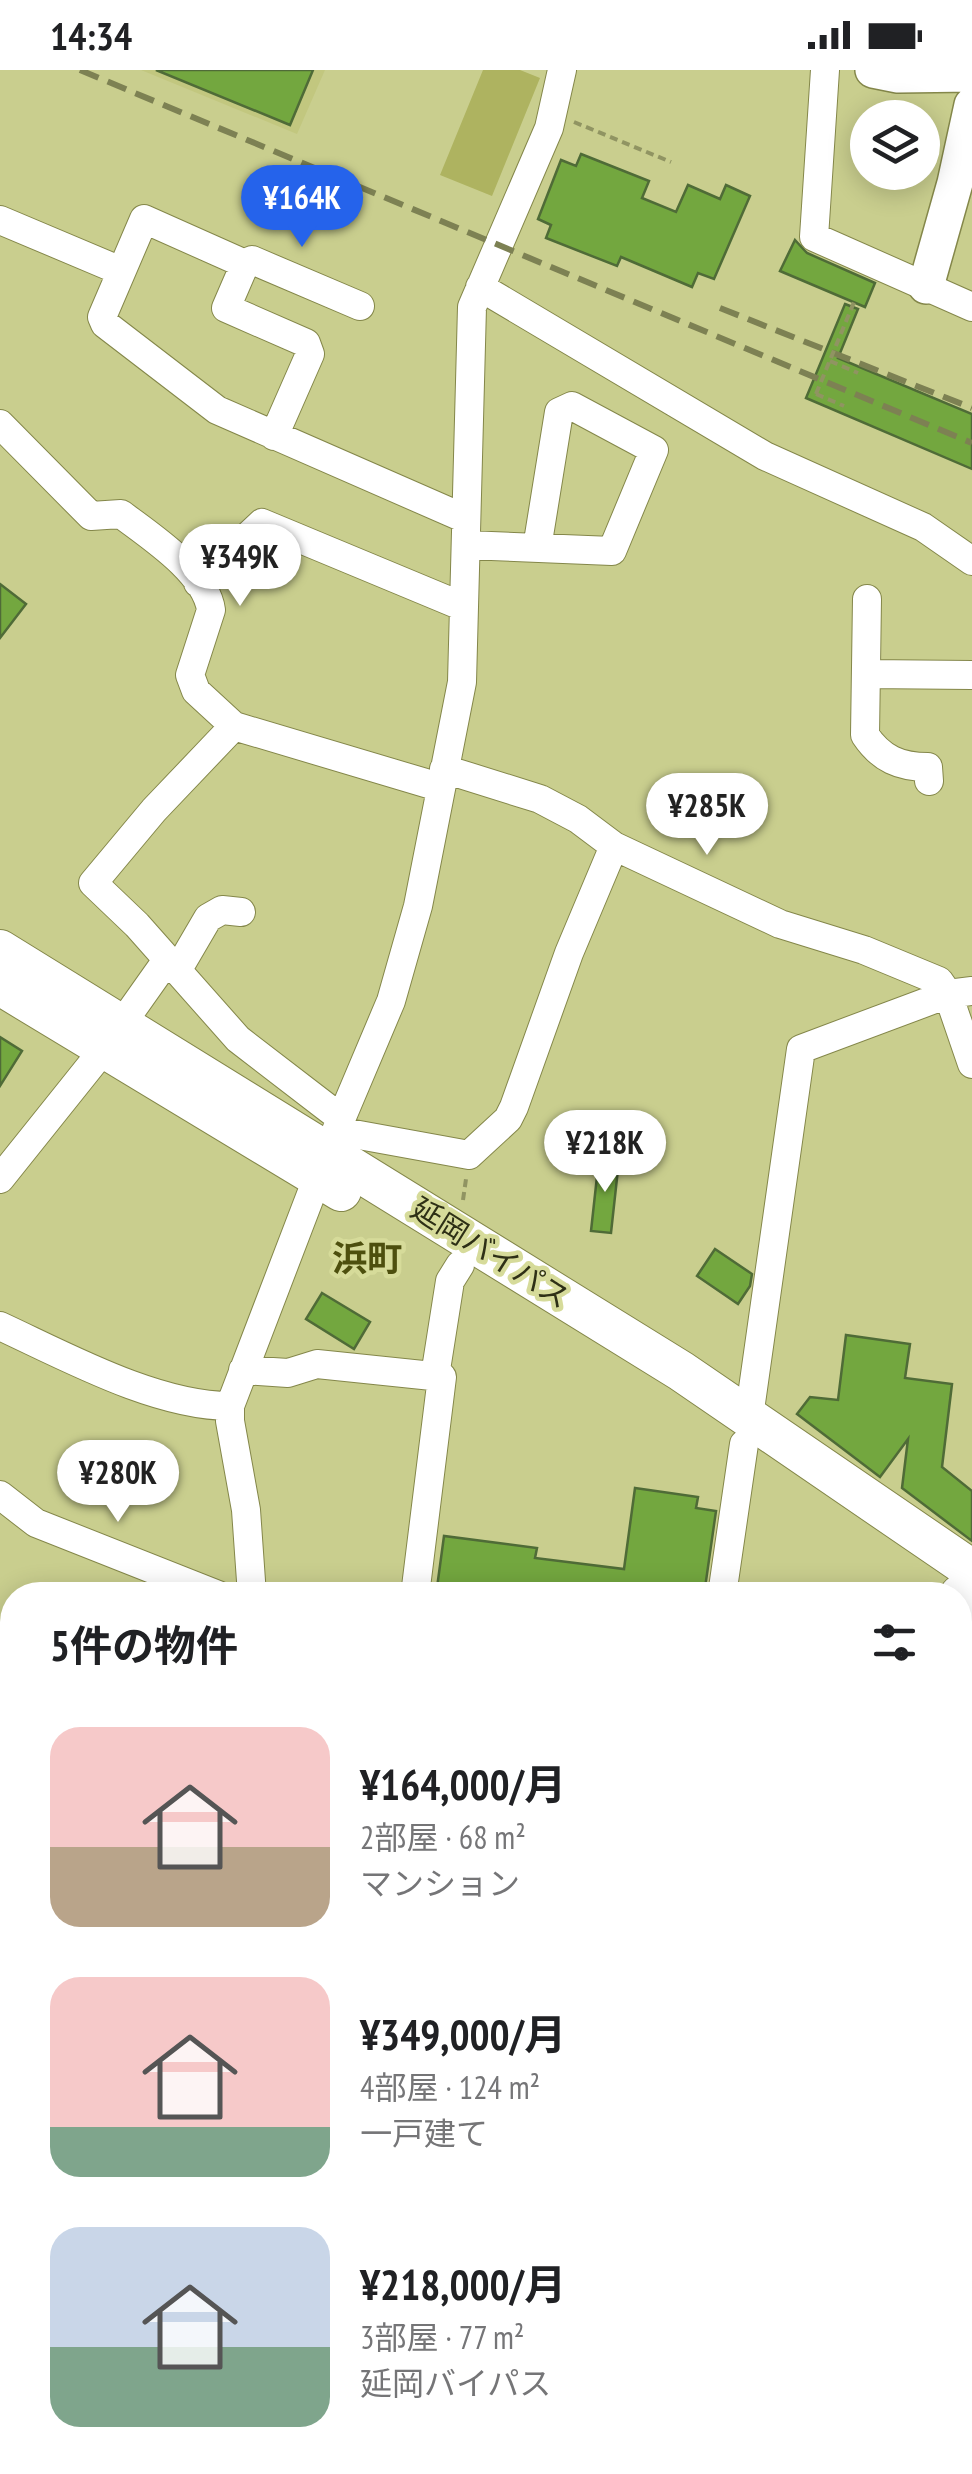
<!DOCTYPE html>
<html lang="ja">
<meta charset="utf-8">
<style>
body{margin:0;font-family:"PT Sans Narrow","Noto Sans JP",sans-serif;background:#f2f2f2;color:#202124;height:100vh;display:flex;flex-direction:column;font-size:38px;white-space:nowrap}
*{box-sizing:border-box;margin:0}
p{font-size:32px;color:#757577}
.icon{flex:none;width:55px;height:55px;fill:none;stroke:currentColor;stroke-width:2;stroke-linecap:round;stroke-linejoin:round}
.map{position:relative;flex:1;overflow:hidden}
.details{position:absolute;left:0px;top:1512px;width:972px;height:892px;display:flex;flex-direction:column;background:#fff;border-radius:40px 40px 0 0;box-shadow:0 5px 25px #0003}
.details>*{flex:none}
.fabs{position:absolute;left:850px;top:30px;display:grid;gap:20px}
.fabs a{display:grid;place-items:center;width:90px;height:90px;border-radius:50%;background:#fff;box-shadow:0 5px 25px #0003;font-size:50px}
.price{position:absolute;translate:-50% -85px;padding:0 22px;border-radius:35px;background:#fff;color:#222;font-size:32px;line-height:65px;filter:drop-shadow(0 2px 5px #0008)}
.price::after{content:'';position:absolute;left:50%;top:60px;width:30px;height:22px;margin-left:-15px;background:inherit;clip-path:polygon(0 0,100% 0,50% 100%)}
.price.on{background:#2563eb;color:#fff}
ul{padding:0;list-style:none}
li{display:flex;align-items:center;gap:30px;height:250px;padding:0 50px}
li span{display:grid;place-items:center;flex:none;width:280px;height:200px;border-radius:30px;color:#555}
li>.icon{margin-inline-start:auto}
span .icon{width:120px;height:120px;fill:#fffc;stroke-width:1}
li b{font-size:42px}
h2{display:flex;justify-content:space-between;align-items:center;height:120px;padding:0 50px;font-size:42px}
.status{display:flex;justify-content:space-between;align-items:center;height:70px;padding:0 50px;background:#fff;direction:ltr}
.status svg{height:28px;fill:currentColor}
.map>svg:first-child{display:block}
.built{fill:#c2c77f}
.green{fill:#aeb360}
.building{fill:#73a73f;stroke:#4f6b37;stroke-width:2.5}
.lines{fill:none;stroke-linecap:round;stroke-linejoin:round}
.minor-casing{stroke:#84874a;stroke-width:30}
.major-casing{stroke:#84874a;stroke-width:38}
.highway-casing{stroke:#84874a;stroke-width:42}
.path{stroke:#909462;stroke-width:4;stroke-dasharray:8 5;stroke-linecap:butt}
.minor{stroke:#fff;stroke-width:28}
.major{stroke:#fff;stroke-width:35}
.highway{stroke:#fff;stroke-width:40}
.rail{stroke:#7d8153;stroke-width:6;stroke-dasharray:20 10;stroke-linecap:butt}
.path-bridge{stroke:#909462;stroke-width:4;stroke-dasharray:8 5;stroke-linecap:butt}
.labels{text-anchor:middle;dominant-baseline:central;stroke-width:9;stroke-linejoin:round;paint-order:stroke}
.street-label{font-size:30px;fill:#2e3016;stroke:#d6db9a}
.quarter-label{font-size:35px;font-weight:bold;fill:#4d4f0e;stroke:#d6db9a}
</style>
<div class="status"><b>14:34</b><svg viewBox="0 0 49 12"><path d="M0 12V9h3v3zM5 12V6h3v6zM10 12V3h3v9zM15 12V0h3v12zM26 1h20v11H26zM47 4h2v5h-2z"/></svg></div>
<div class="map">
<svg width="972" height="2404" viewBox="0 0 972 2404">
<rect width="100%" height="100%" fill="#c9ce8e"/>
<path class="built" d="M 141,0 L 325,0 L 297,64 Z
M 0,2232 L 12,2237 L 12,2392 L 208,2393 L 239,2404 L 0,2404 Z
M 972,2336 L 972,2404 L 923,2404 L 931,2393 L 960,2392 L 960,2353 Z"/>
<path class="green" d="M 483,0 L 520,0 L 540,8 L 492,126 L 440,105 Z
M 960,1850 L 972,1852 L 972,1912 L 960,1908 Z
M 0,2374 L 12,2376 L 12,2392 L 112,2393 L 152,2399 L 152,2404 L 0,2404 Z"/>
<path class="building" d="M 156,0 L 313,0 L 290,55 Z
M 581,84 L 649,111 L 642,128 L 676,142 L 688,115 L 720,129 L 726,115 L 750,126 L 714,209 L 698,203 L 692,217 L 621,187 L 617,196 L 546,168 L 551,155 L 538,149 L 561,90 L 576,96 Z
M 795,170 L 807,183 L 875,213 L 865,237 L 780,201 Z
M 845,234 L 858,239 L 838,288 L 972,344 L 972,399 L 806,328 Z
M 0,514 L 26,534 L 0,568 Z
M 0,967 L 22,981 L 0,1016 Z
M 599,1088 L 619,1090 L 611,1163 L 591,1161 Z
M 715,1179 L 752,1204 L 750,1216 L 738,1234 L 697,1206 Z
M 322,1223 L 370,1252 L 354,1279 L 306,1249 Z
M 846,1265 L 910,1274 L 905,1308 L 952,1314 L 942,1397 L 972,1421 L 972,1471 L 902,1418 L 908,1369 L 880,1407 L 797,1344 L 810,1327 L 838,1330 Z
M 635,1418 L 698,1427 L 696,1438 L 716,1441 L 704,1525 L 436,1525 L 444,1466 L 537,1478 L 535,1488 L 624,1499 Z
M 972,2376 L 972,2404 L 944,2404 L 956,2392 L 960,2392 L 960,2388 Z"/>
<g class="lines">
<defs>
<path id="minor" d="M 825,0 L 814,167 L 972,237
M 0,150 L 121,201
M 245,194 L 252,190 L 360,236
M 480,217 L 765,386 L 923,457 L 972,491
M 0,354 L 91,446 L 121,444 C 150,466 206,502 211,540 L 190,605 L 196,621 L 234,656 L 439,717
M 274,366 L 310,284 L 306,273 L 226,238 L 245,194 L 144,149 L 102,247 L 105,254 L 217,340 L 466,449
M 466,475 L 612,481 L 654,380 L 572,336 L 559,342 L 537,478
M 198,513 L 262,453 L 464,537
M 867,529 L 865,665 C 881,689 900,697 928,697 L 929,711
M 867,604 L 972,605
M 234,656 L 154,740 L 93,813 L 137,855 L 238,969 L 342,1049
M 444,699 L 540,729 L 578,749 L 614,776 L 780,854 L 864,880 L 939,911 L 948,924 L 972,921
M 177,901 L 208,848 L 222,840 L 241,842
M 337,1061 L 469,1085 L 508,1049 L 514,1037 L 569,883 L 614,776
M 0,1109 L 104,979 L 167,890
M 0,1256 C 67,1287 156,1336 230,1336
M 243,1300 L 288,1303 L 317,1294 L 442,1307 L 415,1525
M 435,1306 L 450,1211 L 460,1195
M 749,1347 L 801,979 L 948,924 L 972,994
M 0,1425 L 36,1453 L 218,1525
M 252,1525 L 246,1440 L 230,1351 L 230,1336 L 328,1080 L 391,931 L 418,836 L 462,612 L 472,237 L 549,58 L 562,0
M 722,1525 L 744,1374
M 0,1676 L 12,1681
M 0,1774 L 12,1775
M 960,1785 L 972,1788
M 0,1883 L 12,1884
M 8,1962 L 12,2021
M 960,2027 L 972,2034
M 0,2108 L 12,2091
M 0,2220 L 12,2225
M 960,2320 L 972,2303
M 245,2392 L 270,2404
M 635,2392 L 654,2404
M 350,2404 L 357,2392
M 467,2404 L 474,2392
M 902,2404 L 910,2392"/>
<path id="major" d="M 873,0 L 898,5 L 972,4
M 926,216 L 955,113 L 972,35"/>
<path id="highway" d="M 0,880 L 681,1301 L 972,1500
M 0,915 L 341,1121
M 960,1525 L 972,1534"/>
</defs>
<use href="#minor" class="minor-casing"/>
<use href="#major" class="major-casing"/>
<use href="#highway" class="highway-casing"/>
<path class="path" d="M 574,52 L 671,92
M 830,291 L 858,303
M 816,324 L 844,336
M 463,1130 L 466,1109"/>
<use href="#minor" class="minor"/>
<use href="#major" class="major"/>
<use href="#highway" class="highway"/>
<path class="rail" d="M 80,0 L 972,373
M 720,238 L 972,338"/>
<path class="path-bridge" d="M 816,324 L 854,232"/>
</g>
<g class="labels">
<g class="street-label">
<text transform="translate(491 1182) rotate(32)">延岡バイパス</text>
</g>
<g class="quarter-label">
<text x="367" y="1188">浜町</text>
</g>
</g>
</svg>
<div class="fabs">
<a><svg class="icon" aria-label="layers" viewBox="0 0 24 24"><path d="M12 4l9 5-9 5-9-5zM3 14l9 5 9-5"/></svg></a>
</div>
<b class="price on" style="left:302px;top:180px">¥164K</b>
<b class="price" style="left:240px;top:539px">¥349K</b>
<b class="price" style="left:707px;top:788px">¥285K</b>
<b class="price" style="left:605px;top:1125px">¥218K</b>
<b class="price" style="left:118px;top:1455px">¥280K</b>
<section class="details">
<h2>5件の物件<svg class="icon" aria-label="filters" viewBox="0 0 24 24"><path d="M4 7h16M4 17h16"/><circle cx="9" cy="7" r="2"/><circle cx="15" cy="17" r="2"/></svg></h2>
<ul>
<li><span style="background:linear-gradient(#f6c9c9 60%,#b9a48a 0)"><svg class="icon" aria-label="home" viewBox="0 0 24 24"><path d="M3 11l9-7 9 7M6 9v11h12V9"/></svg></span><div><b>¥164,000/月</b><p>2部屋 · 68 m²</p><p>マンション</p></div></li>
<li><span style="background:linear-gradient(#f6c9c9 75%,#7fa58c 0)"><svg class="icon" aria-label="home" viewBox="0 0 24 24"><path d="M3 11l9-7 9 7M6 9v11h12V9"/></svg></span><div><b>¥349,000/月</b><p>4部屋 · 124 m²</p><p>一戸建て</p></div></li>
<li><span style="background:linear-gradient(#c9d6e8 60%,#7fa58c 0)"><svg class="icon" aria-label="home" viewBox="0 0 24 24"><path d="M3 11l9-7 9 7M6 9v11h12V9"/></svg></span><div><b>¥218,000/月</b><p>3部屋 · 77 m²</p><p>延岡バイパス</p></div></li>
</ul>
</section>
</div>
